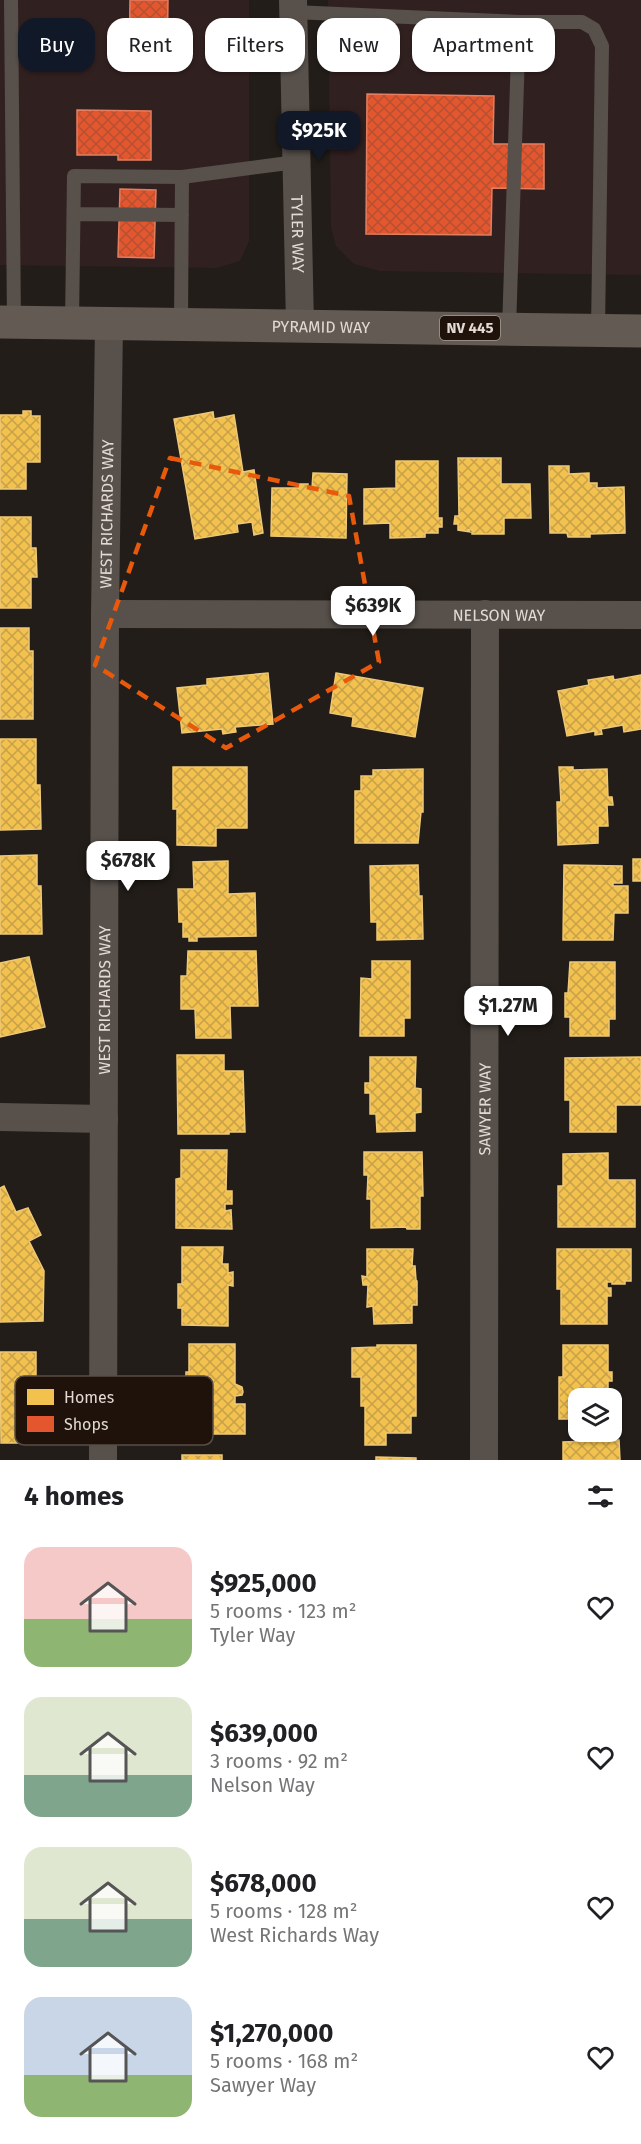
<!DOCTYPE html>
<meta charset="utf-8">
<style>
body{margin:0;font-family:"Fira Sans",sans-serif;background:#f6f6f6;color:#202124;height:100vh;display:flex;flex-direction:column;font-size:22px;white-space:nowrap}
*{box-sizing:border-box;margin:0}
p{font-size:20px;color:#757577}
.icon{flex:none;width:33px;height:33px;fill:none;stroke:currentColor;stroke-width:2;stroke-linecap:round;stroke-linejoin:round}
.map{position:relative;height:1460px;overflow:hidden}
.drawer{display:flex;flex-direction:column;background:#fff;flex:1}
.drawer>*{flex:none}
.top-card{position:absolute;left:18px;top:18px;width:606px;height:54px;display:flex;gap:12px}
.fabs{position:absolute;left:568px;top:1388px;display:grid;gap:12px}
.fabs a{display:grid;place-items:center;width:54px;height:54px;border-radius:12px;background:#fff;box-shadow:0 2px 4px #0004;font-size:30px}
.price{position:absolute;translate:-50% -51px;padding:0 14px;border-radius:12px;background:#fff;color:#222;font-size:20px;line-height:39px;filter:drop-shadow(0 2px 3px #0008)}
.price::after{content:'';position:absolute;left:50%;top:36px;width:18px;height:14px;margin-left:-9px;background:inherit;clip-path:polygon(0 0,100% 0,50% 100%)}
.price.active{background:#111827;color:#fff}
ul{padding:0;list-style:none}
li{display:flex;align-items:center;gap:18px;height:150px;padding:0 24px}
li span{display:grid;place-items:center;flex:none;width:168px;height:120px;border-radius:18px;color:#555}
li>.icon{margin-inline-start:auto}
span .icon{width:72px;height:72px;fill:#fffc;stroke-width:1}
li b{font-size:26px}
h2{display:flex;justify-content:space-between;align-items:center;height:72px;padding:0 24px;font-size:26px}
.pill{padding:0 21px;border-radius:18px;background:#fff;box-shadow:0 2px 4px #0004;font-size:21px;line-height:54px}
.pill.active{background:#111827;color:#fff}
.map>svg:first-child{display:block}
.commercial{fill:#312020}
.homes{fill:url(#homes-cross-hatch);stroke:#eec876;stroke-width:1.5}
.shops{fill:url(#shops-cross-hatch);stroke:#e47e60;stroke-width:1.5}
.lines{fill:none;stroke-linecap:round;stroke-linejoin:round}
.service{stroke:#57504b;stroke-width:14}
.minor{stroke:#57504b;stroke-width:28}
.primary{stroke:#635a54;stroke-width:33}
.marked{fill:none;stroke:#e8590c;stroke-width:4.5;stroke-dasharray:12 8;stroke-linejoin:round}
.labels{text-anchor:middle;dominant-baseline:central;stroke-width:6;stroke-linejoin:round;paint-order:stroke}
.shield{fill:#1e120a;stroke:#a89e97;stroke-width:1.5}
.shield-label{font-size:15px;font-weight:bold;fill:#e3dad4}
.street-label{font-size:16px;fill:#e3dad4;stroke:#1e120a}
.key{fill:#1e120a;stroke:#594e47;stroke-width:1.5}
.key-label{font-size:16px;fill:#e3dad4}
</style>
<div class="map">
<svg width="641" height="1460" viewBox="0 0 641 1460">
<defs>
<pattern id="homes-cross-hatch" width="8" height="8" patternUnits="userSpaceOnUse" patternTransform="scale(1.5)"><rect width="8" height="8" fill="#f2c14e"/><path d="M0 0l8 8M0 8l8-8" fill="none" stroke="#c6a14a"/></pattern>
<pattern id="shops-cross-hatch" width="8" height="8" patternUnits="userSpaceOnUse" patternTransform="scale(1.5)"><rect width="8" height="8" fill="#e4572e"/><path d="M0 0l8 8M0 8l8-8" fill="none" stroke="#b45033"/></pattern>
</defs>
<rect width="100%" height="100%" fill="#221d18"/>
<path class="commercial" d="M 0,0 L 249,0 L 249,241 L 240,261 L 216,268 L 0,265 Z
M 328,0 L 641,0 L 641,275 L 380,271 L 354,264 L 336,246 L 331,227 Z"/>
<path class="homes" d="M 23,411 L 31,411 L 31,416 L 40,416 L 40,462 L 26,462 L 26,489 L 0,489 L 0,415 L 23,415 Z
M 213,412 L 214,419 L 234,415 L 243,472 L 254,470 L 263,533 L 254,535 L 252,522 L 237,524 L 238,532 L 195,539 L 174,419 Z
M 458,458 L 501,458 L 501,484 L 530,484 L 531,518 L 504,518 L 504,534 L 472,534 L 472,530 L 468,530 L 470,532 L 458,530 L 458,524 L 454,524 L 455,516 L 459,516 Z
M 396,461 L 438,461 L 438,518 L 442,518 L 442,527 L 438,527 L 438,533 L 425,533 L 425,537 L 390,538 L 390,523 L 364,524 L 364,489 L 396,488 Z
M 549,466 L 569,466 L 569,474 L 589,473 L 589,483 L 597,483 L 597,488 L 624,487 L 625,533 L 590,534 L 590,537 L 568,537 L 567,533 L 550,533 Z
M 313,473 L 347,474 L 346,538 L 271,536 L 272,488 L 299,488 L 299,484 L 308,484 L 308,488 L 312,488 Z
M 0,517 L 31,517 L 31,548 L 36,548 L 37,577 L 31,577 L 31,608 L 0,608 Z
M 0,628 L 29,628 L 29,651 L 33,651 L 33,719 L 0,719 Z
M 268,673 L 273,724 L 235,727 L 236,732 L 223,734 L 222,729 L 182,733 L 177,688 L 207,685 L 207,679 Z
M 336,673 L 423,688 L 415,737 L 352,726 L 353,717 L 330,713 Z
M 641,675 L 641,729 L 624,732 L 623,725 L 601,729 L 602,734 L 595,735 L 595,731 L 567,736 L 558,691 L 589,685 L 588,680 L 613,676 L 614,680 Z
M 0,739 L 36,739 L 36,785 L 40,785 L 41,829 L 0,830 Z
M 173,767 L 247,767 L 247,828 L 216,828 L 216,846 L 177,845 L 177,809 L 173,809 Z
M 559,767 L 573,767 L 573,770 L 607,769 L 608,797 L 612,797 L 613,805 L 607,805 L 608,826 L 598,826 L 598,843 L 558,845 L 557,802 L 561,802 Z
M 423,769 L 423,812 L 421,812 L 418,843 L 355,843 L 355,791 L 361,791 L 361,776 L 373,776 L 373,770 Z
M 37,855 L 37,886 L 41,886 L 42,934 L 0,934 L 0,856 Z
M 633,859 L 641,859 L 641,881 L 633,881 Z
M 228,861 L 228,894 L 255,893 L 256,936 L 197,937 L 197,941 L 189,941 L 189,937 L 183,937 L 183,922 L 179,922 L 178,889 L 194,889 L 193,862 Z
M 418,865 L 419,896 L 422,896 L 423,939 L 377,940 L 377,922 L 371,922 L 370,866 Z
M 564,865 L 622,866 L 622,883 L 613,883 L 613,886 L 628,886 L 628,913 L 614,913 L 613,940 L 563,940 Z
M 188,951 L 256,951 L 258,1006 L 230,1006 L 231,1038 L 196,1038 L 195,1009 L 181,1009 L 181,976 L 187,976 Z
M 29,957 L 45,1027 L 0,1037 L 0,963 Z
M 372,961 L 410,961 L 410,1018 L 404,1018 L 404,1036 L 360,1036 L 361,978 L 372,979 Z
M 570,962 L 615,962 L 615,1019 L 609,1019 L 609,1036 L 570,1036 L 570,1017 L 565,1017 L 565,993 L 568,993 Z
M 177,1055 L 224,1055 L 224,1071 L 243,1071 L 245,1132 L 229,1132 L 229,1134 L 178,1134 Z
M 370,1057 L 416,1057 L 415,1088 L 421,1089 L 421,1112 L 415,1113 L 415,1131 L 377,1132 L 376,1114 L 370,1114 L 370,1093 L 365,1093 L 365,1083 L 370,1083 Z
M 641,1057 L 641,1105 L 616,1105 L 616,1132 L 570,1132 L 570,1100 L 565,1100 L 565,1058 Z
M 181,1150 L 227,1150 L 226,1191 L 232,1191 L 232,1204 L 225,1204 L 225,1211 L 231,1210 L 232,1229 L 176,1228 L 176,1179 L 181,1178 Z
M 364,1152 L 422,1152 L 423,1196 L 420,1196 L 420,1229 L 407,1229 L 406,1227 L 371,1228 L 371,1199 L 367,1199 L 368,1175 L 364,1175 Z
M 608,1153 L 608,1180 L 635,1180 L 635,1227 L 558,1227 L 558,1186 L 563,1186 L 563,1154 Z
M 4,1186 L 16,1212 L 28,1208 L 41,1235 L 29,1241 L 44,1271 L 43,1321 L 0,1322 L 0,1188 Z
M 182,1247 L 223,1247 L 222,1264 L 228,1264 L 228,1273 L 233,1272 L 233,1286 L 228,1285 L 228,1326 L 182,1325 L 182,1308 L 178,1308 L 178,1284 L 182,1284 Z
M 367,1249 L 413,1249 L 412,1266 L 415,1266 L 416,1280 L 417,1281 L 417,1305 L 412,1305 L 412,1323 L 374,1324 L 373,1306 L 367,1307 L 368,1285 L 363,1285 L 362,1276 L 367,1277 Z
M 557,1249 L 631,1249 L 631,1281 L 625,1281 L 625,1284 L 612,1284 L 612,1282 L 607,1282 L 607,1288 L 611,1288 L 611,1296 L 607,1296 L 607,1324 L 561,1324 L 561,1289 L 557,1289 Z
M 189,1344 L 235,1344 L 235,1384 L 242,1387 L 243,1392 L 242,1395 L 235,1396 L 235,1404 L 245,1404 L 245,1434 L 185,1434 L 186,1372 L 189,1372 Z
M 377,1345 L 416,1345 L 416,1416 L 411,1416 L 411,1433 L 386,1433 L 386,1445 L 365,1445 L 365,1406 L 361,1406 L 361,1377 L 352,1377 L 352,1348 L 377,1347 Z
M 563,1345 L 608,1345 L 608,1372 L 612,1372 L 612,1381 L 608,1381 L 608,1398 L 579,1398 L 579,1419 L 559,1419 L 559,1377 L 563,1377 Z
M 0,1352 L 36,1352 L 36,1382 L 41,1382 L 41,1443 L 1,1443 Z
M 619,1440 L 620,1460 L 563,1460 L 563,1442 Z
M 182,1455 L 222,1455 L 222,1460 L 182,1460 Z
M 376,1457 L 416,1458 L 416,1460 L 376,1460 Z"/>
<path class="shops" d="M 130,0 L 168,0 L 167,71 L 129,71 Z
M 367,94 L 494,96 L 493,144 L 544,144 L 544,189 L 492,188 L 491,235 L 366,234 Z
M 77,110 L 151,111 L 151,160 L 118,160 L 118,155 L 77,155 Z
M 120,189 L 156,190 L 154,258 L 118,257 Z"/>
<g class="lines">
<path class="service" d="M 11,0 L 14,322
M 293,12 L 519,22 L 582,22 L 594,29 L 602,46 L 598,331
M 74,214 L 182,215
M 72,323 L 74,176 L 182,177 L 296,162
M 181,324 L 182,177
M 509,329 L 519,22"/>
<g class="minor">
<path id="s1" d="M 293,0 L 300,325"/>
<path id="s2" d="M 105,614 L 641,615"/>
<path d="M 0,1117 L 104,1119"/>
<path id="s3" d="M 103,1460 L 105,614 L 109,323"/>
<path id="s4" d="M 484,1460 L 485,614"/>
</g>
<path class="primary" id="s5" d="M 0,322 L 641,331"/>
</g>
<path class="marked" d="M 170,458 L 349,496 L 379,662 L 226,748 L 95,665 Z"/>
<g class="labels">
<rect class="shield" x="440" y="316" width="60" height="24" rx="4.5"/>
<g class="shield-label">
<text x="470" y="328">NV 445</text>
</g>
<g class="street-label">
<text stroke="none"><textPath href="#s1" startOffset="234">TYLER WAY</textPath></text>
<text stroke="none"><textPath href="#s5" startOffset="321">PYRAMID WAY</textPath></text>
<text stroke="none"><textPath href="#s3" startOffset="946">WEST RICHARDS WAY</textPath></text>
<text stroke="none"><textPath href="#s2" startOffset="394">NELSON WAY</textPath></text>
<text stroke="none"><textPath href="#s3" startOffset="460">WEST RICHARDS WAY</textPath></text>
<text stroke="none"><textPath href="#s4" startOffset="351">SAWYER WAY</textPath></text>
</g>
</g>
<rect x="15" y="1376" width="198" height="69" rx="9" class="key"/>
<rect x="27" y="1389" width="27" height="16" fill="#f2c14e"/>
<rect x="27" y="1416" width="27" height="16" fill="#e4572e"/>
<g class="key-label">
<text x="64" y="1403">Homes</text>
<text x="64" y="1430">Shops</text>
</g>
</svg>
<div class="fabs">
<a><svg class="icon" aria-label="layers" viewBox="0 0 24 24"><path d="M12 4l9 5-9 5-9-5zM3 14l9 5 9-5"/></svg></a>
</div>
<b class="price active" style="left:319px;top:162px">$925K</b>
<b class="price" style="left:373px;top:637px">$639K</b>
<b class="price" style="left:128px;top:892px">$678K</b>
<b class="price" style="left:508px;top:1037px">$1.27M</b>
<div class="top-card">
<a class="pill active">Buy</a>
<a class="pill">Rent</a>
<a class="pill">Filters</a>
<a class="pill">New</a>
<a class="pill">Apartment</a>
</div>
</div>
<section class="drawer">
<h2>4 homes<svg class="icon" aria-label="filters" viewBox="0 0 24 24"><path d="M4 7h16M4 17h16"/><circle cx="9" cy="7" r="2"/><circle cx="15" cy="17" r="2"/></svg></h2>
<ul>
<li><span style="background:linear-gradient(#f6c9c9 60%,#8fb573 0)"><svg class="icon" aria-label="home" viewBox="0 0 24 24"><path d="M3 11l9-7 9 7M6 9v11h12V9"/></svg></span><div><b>$925,000</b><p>5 rooms · 123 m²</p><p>Tyler Way</p></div><svg class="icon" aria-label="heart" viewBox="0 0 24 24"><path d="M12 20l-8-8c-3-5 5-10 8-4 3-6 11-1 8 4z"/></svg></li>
<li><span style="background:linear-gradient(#dfe7d0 65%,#7fa58c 0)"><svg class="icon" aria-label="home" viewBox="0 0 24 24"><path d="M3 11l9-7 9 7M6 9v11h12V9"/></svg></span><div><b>$639,000</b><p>3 rooms · 92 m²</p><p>Nelson Way</p></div><svg class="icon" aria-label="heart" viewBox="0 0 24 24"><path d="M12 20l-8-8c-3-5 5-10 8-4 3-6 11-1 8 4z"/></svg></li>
<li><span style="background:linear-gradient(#dfe7d0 60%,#7fa58c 0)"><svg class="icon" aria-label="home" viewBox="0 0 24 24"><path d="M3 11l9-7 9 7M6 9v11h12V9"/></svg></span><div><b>$678,000</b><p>5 rooms · 128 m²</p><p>West Richards Way</p></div><svg class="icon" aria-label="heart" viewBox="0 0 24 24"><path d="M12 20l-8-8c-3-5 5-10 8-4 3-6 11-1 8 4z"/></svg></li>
<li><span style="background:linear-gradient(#c9d6e8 65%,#8fb573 0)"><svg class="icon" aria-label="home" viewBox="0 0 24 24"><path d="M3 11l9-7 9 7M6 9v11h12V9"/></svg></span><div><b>$1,270,000</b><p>5 rooms · 168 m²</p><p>Sawyer Way</p></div><svg class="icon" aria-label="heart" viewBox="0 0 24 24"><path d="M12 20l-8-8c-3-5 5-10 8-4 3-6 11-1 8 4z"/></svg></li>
</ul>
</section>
